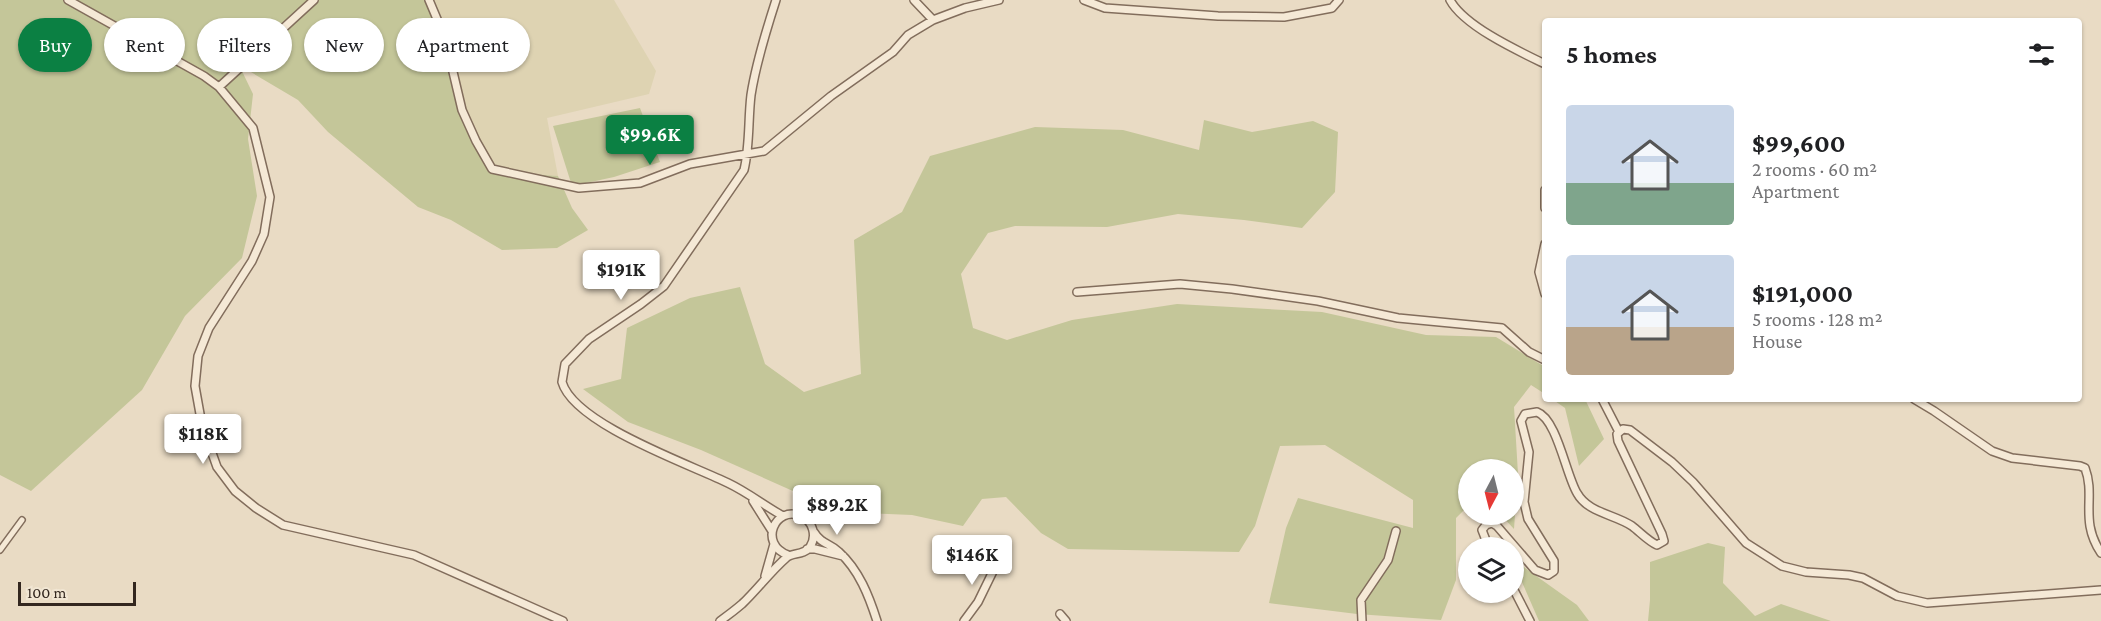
<!DOCTYPE html>
<meta charset="utf-8">
<style>
body{margin:0;font-family:"Crimson Pro",serif;background:#f2f2f2;color:#202124;height:100vh;display:flex;flex-direction:column;font-size:22px;white-space:nowrap}
*{box-sizing:border-box;margin:0}
p{font-size:20px;color:#757577}
.icon{flex:none;width:33px;height:33px;fill:none;stroke:currentColor;stroke-width:2;stroke-linecap:round;stroke-linejoin:round}
.map{position:relative;flex:1;overflow:hidden}
.details{position:absolute;left:1542px;top:18px;width:540px;height:384px;display:flex;flex-direction:column;background:#fff;border-radius:6px;box-shadow:0 2px 4px #0004}
.details>*{flex:none}
.guide{position:absolute;left:18px;top:18px;width:570px;height:54px;display:flex;gap:12px}
.needle{width:39px;rotate:187deg}
.buttons{position:absolute;left:1458px;top:459px;display:grid;gap:12px}
.buttons a{display:grid;place-items:center;width:66px;height:66px;border-radius:50%;background:#fff;box-shadow:0 2px 4px #0004;font-size:30px}
.scale{position:absolute;left:18px;bottom:15px;width:118px;box-sizing:border-box;padding-left:6px;border:3px solid #33271f;border-top:0;font-size:16px;line-height:21px;white-space:nowrap;color:#33271f;-webkit-text-stroke:4px #f1e6d3;paint-order:stroke}
.price{position:absolute;translate:-50% -51px;padding:0 14px;border-radius:6px;background:#fff;color:#222;font-size:20px;line-height:39px;filter:drop-shadow(0 2px 3px #0008)}
.price::after{content:'';position:absolute;left:50%;top:36px;width:18px;height:14px;margin-left:-9px;background:inherit;clip-path:polygon(0 0,100% 0,50% 100%)}
.price.on{background:#0b8043;color:#fff}
ul{padding:0;list-style:none}
li{display:flex;align-items:center;gap:18px;height:150px;padding:0 24px}
li span{display:grid;place-items:center;flex:none;width:168px;height:120px;border-radius:6px;color:#555}
li>.icon{margin-inline-start:auto}
span .icon{width:72px;height:72px;fill:#fffc;stroke-width:1}
li b{font-size:26px}
h2{display:flex;justify-content:space-between;align-items:center;height:72px;padding:0 24px;font-size:26px}
.tag{padding:0 21px;border-radius:27px;background:#fff;box-shadow:0 2px 4px #0004;font-size:21px;line-height:54px}
.tag.on{background:#0b8043;color:#fff}
.map>svg:first-child{display:block}
.farmland{fill:#ded3b2}
.green{fill:#c4c699}
.lines{fill:none;stroke-linecap:round;stroke-linejoin:round}
.pedestrian-casing{stroke:#826d5c;stroke-width:8}
.minor-casing{stroke:#826d5c;stroke-width:10}
.pedestrian{stroke:#f5e9d6;stroke-width:5}
.minor{stroke:#f5e9d6;stroke-width:7}
</style>
<div class="map">
<svg width="2101" height="621" viewBox="0 0 2101 621">
<rect width="100%" height="100%" fill="#e9dbc4"/>
<path class="farmland" d="M 432,0 L 614,0 L 656,71 L 649,94 L 547,118 L 558,176 L 492,171 L 469,118 L 444,28 Z"/>
<path class="green" d="M 0,0 L 432,0 L 444,28 L 469,118 L 492,171 L 558,176 L 572,208 L 588,230 L 557,248 L 502,250 L 451,220 L 418,207 L 328,132 L 298,100 L 239,65 L 253,94 L 248,139 L 257,196 L 242,258 L 185,316 L 142,390 L 31,491 L 0,475 Z
M 640,108 L 660,162 L 614,177 L 572,186 L 553,126 Z
M 1204,120 L 1252,132 L 1313,121 L 1338,132 L 1335,192 L 1302,228 L 1244,220 L 1178,214 L 1107,227 L 1015,226 L 988,233 L 961,274 L 973,328 L 1007,340 L 1072,320 L 1177,304 L 1322,312 L 1426,335 L 1496,337 L 1545,367 L 1545,394 L 1531,385 L 1514,407 L 1518,474 L 1514,529 L 1501,515 L 1514,514 L 1514,470 L 1468,470 L 1468,506 L 1456,518 L 1456,580 L 1441,620 L 1357,614 L 1269,603 L 1286,528 L 1298,498 L 1413,528 L 1413,500 L 1325,445 L 1280,446 L 1255,526 L 1239,552 L 1068,549 L 1041,533 L 1006,497 L 982,499 L 963,526 L 912,515 L 840,512 L 701,450 L 628,422 L 583,389 L 621,379 L 627,328 L 690,298 L 740,287 L 765,364 L 804,392 L 861,374 L 854,240 L 902,212 L 930,156 L 1035,127 L 1123,130 L 1199,150 Z
M 1552,399 L 1585,399 L 1604,439 L 1579,466 L 1565,408 Z
M 1708,543 L 1725,547 L 1723,583 L 1755,616 L 1781,604 L 1831,621 L 1648,621 L 1650,600 L 1650,562 Z
M 1514,560 L 1577,605 L 1589,621 L 1539,621 L 1514,564 Z"/>
<g class="lines">
<defs>
<path id="pedestrian" d="M 0,550 L 22,520"/>
<path id="minor" d="M 68,0 L 204,76 L 219,87 L 253,128 L 270,197 L 264,234 L 252,261 L 209,328 L 198,356 L 195,386 L 202,425 L 217,467 L 235,491 L 256,508 L 283,525 L 414,555 L 563,621
M 429,0 L 445,38 L 462,110 L 476,141 L 492,169 L 579,188 L 640,183 L 690,164 L 764,151 L 831,96 L 893,52 L 908,35 L 933,20 L 965,8 L 999,0
M 776,0 C 766,31 756,63 751,95 C 748,120 750,145 744,170 L 664,286 L 641,304 L 589,339 L 565,364 L 562,382 C 574,424 689,464 728,483 C 747,492 765,506 783,516
M 914,0 L 933,20
M 1084,0 L 1105,8 L 1218,16 L 1284,17 L 1332,8 L 1339,0
M 1450,0 C 1464,26 1518,51 1545,64
M 219,87 L 314,0
M 1545,190 L 1545,208
M 1545,244 L 1539,272 L 1545,294
M 1077,292 L 1180,284 L 1232,289 L 1318,301 L 1398,318 L 1502,328 L 1529,352 L 1545,360
M 1602,399 L 1619,432
M 1914,399 L 1934,411 L 1992,451 L 2012,458 L 2080,466 L 2085,468 C 2096,497 2079,520 2101,553
M 753,501 L 772,531
M 814,532 C 822,545 830,543 839,552 C 859,570 869,596 877,621
M 1489,548 L 1482,530 L 1486,525 L 1492,523 L 1497,526 L 1535,570 L 1548,575 L 1554,571 L 1554,561 L 1528,519 L 1524,502 L 1529,452 L 1521,421 L 1525,414 L 1537,412 C 1557,419 1566,475 1577,493 C 1588,513 1614,514 1632,526 C 1640,532 1648,541 1657,545 L 1664,541 L 1662,534 L 1618,441 L 1617,434 L 1623,429 L 1630,430 L 1672,462 L 1693,482 L 1746,543 L 1782,566 L 1806,572 L 1849,575 L 1863,578 L 1897,596 L 1927,603 L 2101,590
M 807,549 L 815,549 L 843,556
M 765,576 L 774,544
M 1514,590 L 1530,621
M 1060,614 L 1066,621
M 720,621 C 727,616 735,610 742,604 C 757,590 770,572 786,558 C 792,552 803,556 810,547 C 817,536 813,521 801,516 C 775,505 758,544 788,555
M 964,621 L 978,602 L 998,561
M 1362,621 L 1361,600 L 1388,560 L 1396,531"/>
</defs>
<use href="#pedestrian" class="pedestrian-casing"/>
<use href="#minor" class="minor-casing"/>
<use href="#pedestrian" class="pedestrian"/>
<use href="#minor" class="minor"/>
</g>
</svg>
<div class="buttons">
<a><svg class="needle" viewBox="-14 -14 28 28"><path d="M0-13l5 13h-10z" fill="#e53935"/><path d="M0 13l5-13h-10z" fill="#757577"/></svg></a>
<a><svg class="icon" aria-label="layers" viewBox="0 0 24 24"><path d="M12 4l9 5-9 5-9-5zM3 14l9 5 9-5"/></svg></a>
</div>
<div class="scale">100 m</div>
<b class="price on" style="left:650px;top:166px">$99.6K</b>
<b class="price" style="left:621px;top:301px">$191K</b>
<b class="price" style="left:203px;top:465px">$118K</b>
<b class="price" style="left:837px;top:536px">$89.2K</b>
<b class="price" style="left:972px;top:586px">$146K</b>
<div class="guide">
<a class="tag on">Buy</a>
<a class="tag">Rent</a>
<a class="tag">Filters</a>
<a class="tag">New</a>
<a class="tag">Apartment</a>
</div>
<section class="details">
<h2>5 homes<svg class="icon" aria-label="filters" viewBox="0 0 24 24"><path d="M4 7h16M4 17h16"/><circle cx="9" cy="7" r="2"/><circle cx="15" cy="17" r="2"/></svg></h2>
<ul>
<li><span style="background:linear-gradient(#c9d6e8 65%,#7fa58c 0)"><svg class="icon" aria-label="home" viewBox="0 0 24 24"><path d="M3 11l9-7 9 7M6 9v11h12V9"/></svg></span><div><b>$99,600</b><p>2 rooms · 60 m²</p><p>Apartment</p></div></li>
<li><span style="background:linear-gradient(#c9d6e8 60%,#b9a48a 0)"><svg class="icon" aria-label="home" viewBox="0 0 24 24"><path d="M3 11l9-7 9 7M6 9v11h12V9"/></svg></span><div><b>$191,000</b><p>5 rooms · 128 m²</p><p>House</p></div></li>
</ul>
</section>
</div>
